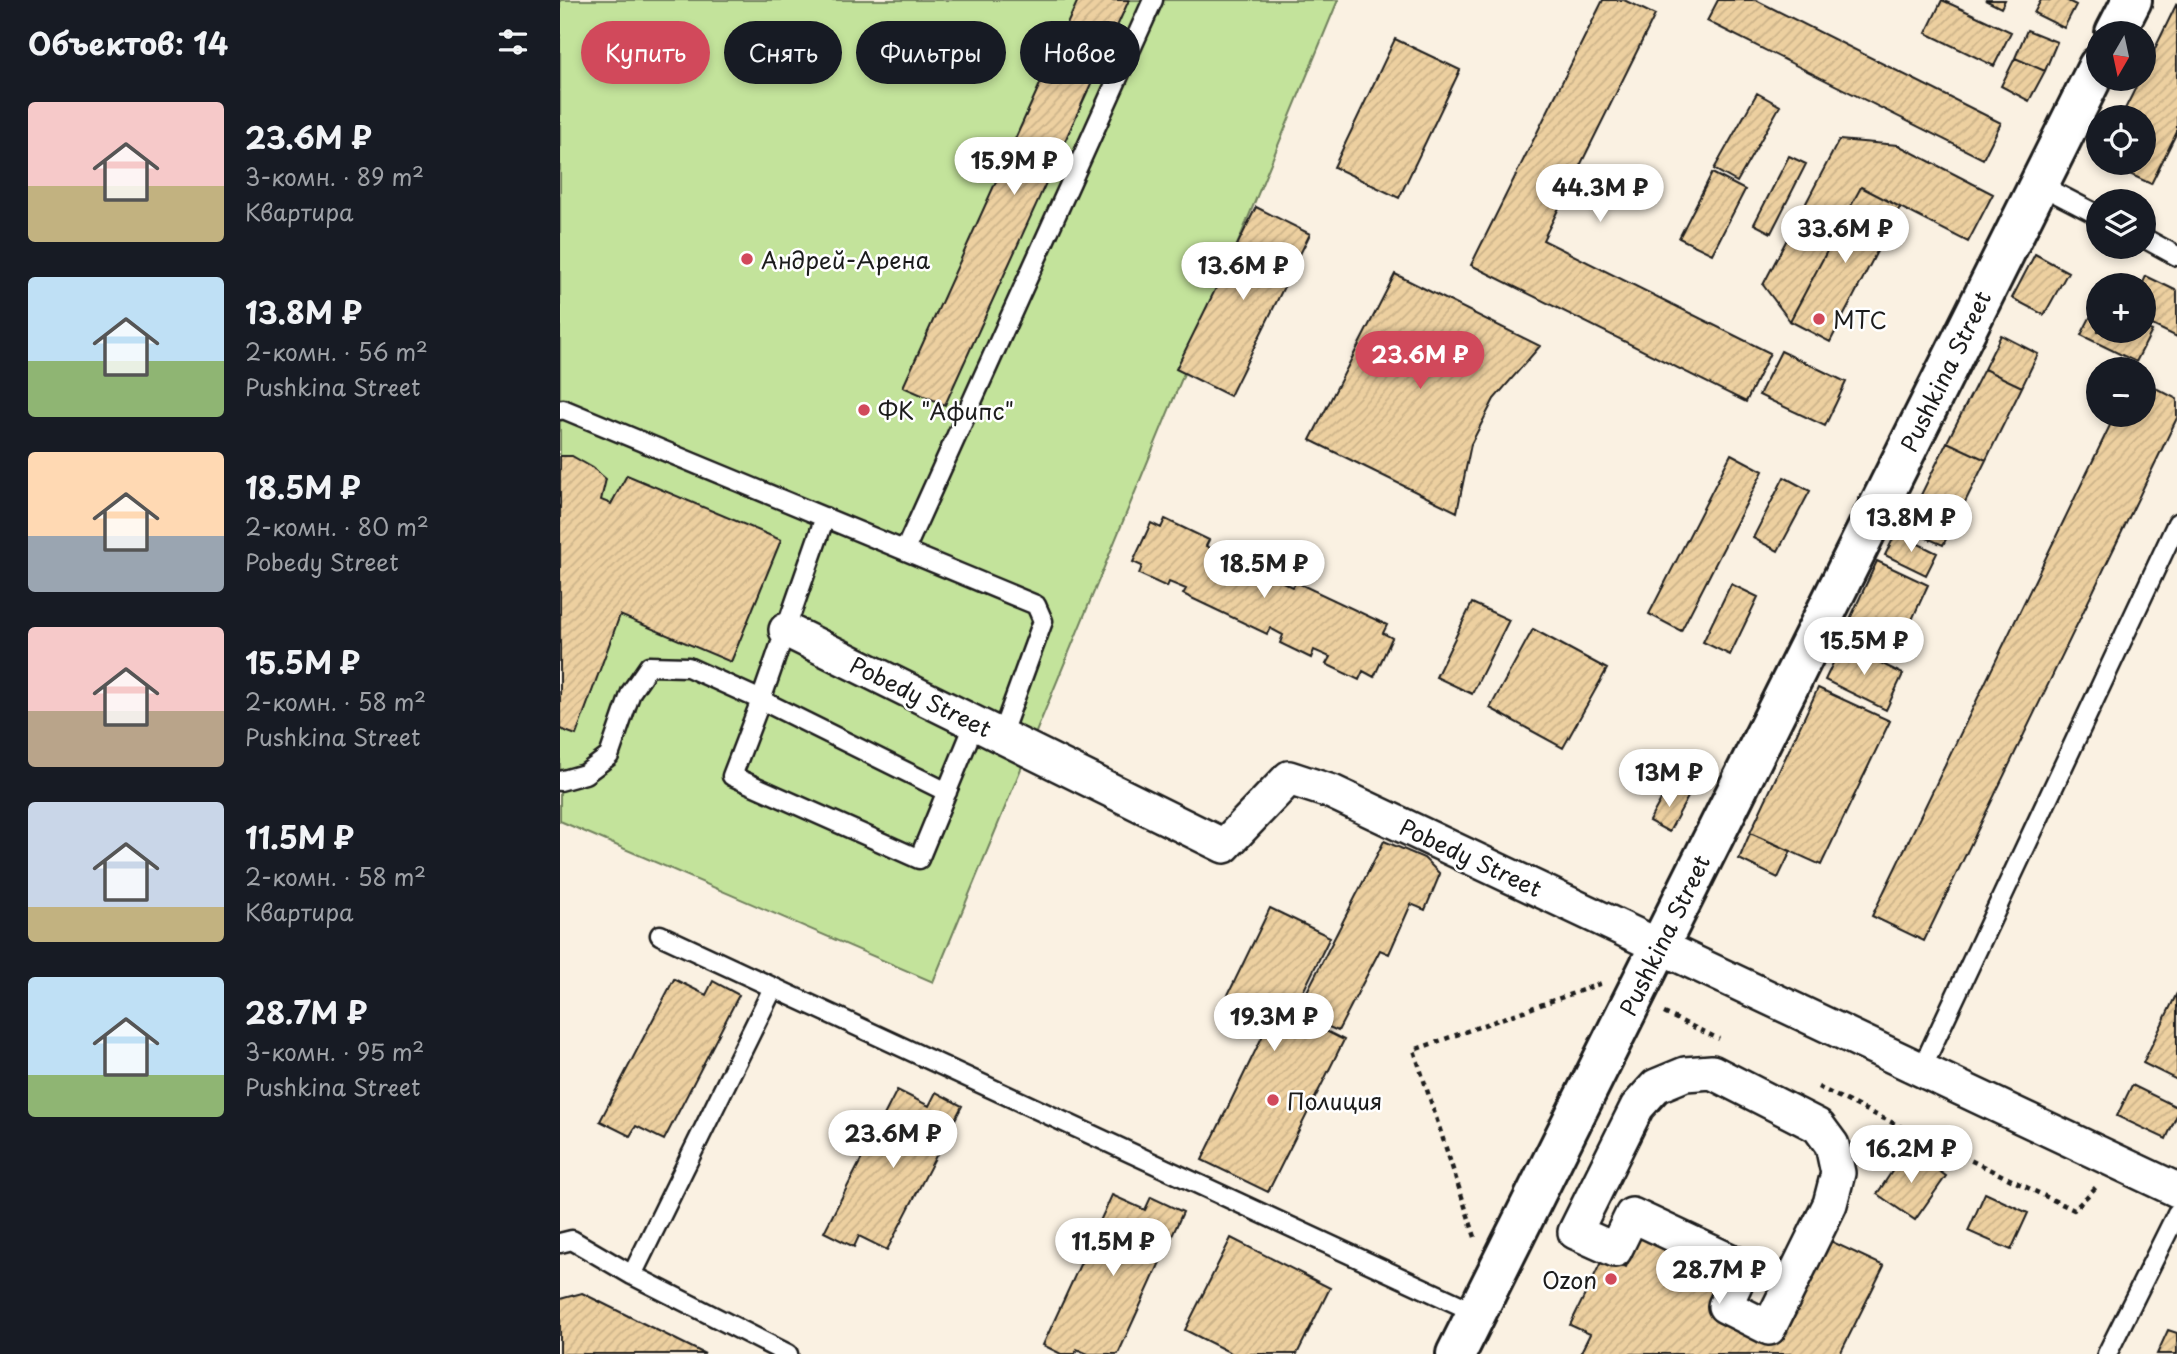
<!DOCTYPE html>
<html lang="ru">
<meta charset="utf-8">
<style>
body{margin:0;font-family:"Playpen Sans",sans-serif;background:#242831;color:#f1f3f6;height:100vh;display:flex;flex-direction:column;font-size:26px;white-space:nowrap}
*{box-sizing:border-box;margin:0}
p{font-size:23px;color:#9ea1a6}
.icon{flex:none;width:38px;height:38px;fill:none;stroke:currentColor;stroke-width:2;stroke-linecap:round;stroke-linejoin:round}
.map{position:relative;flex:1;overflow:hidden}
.sheet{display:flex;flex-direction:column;background:#171b24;width:560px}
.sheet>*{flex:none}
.hud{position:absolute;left:21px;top:21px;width:665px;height:63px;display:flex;gap:14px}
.needle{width:46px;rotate:189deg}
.buttons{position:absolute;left:1526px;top:21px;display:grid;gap:14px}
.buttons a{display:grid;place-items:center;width:70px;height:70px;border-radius:50%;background:#171b24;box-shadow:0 4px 10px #0003;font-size:35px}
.price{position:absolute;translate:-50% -60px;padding:0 16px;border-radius:24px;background:#fff;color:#222;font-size:23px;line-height:46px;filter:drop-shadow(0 2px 4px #0008)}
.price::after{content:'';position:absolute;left:50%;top:42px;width:21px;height:16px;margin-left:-10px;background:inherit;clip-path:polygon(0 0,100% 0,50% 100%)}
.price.selected{background:#d1495b;color:#fff}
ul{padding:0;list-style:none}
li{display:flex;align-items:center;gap:21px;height:175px;padding:0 28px}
li span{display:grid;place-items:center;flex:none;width:196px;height:140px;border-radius:7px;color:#555}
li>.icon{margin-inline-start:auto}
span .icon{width:84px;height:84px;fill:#fffc;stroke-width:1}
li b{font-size:30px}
h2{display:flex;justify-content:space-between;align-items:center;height:84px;padding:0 28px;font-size:30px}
.tag{padding:0 24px;border-radius:32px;background:#171b24;box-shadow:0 4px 10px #0003;font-size:24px;line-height:63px}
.tag.selected{background:#d1495b;color:#fff}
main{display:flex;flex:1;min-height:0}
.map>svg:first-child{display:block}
.pitch{fill:#c3e39b;stroke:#70805c;stroke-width:2}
.building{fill:url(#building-hatch);stroke:#1c1c1c;stroke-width:2}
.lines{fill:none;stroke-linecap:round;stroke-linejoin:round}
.lane-casing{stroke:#1c1c1c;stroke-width:23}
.street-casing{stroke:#1c1c1c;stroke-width:38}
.secondary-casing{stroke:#1c1c1c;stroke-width:44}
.path{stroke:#1c1c1c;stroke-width:4.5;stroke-dasharray:5 5;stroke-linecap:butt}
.lane{stroke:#fff;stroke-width:18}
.street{stroke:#fff;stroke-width:33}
.secondary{stroke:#fff;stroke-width:38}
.poi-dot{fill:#d1495b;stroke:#fff;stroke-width:2.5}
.labels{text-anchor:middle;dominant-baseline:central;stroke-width:5;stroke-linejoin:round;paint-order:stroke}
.poi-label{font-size:23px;fill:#1c1c1c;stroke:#fff;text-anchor:start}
.street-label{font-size:23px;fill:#1c1c1c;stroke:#fff}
</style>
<main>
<section class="sheet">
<h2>Объектов: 14<svg class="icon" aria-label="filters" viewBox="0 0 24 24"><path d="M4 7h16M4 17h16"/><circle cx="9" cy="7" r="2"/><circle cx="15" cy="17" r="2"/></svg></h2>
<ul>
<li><span style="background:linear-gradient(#f6c9c9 60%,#c2b280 0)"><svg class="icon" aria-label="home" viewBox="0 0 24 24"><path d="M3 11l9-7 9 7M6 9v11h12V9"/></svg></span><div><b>23.6M ₽</b><p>3-комн. · 89 m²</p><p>Квартира</p></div></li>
<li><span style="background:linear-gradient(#bfe0f5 60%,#8fb573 0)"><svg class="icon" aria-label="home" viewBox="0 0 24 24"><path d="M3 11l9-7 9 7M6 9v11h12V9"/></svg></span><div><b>13.8M ₽</b><p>2-комн. · 56 m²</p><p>Pushkina Street</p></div></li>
<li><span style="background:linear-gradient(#ffd9b3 60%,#9aa5b1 0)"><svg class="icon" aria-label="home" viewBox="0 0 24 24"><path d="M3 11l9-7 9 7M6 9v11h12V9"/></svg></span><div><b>18.5M ₽</b><p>2-комн. · 80 m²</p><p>Pobedy Street</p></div></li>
<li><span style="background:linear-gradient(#f6c9c9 60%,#b9a48a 0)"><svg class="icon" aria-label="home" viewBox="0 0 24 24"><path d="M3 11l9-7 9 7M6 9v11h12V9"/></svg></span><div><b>15.5M ₽</b><p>2-комн. · 58 m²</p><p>Pushkina Street</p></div></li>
<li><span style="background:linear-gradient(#c9d6e8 75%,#c2b280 0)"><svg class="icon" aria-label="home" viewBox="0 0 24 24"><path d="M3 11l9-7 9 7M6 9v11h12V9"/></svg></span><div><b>11.5M ₽</b><p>2-комн. · 58 m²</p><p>Квартира</p></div></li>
<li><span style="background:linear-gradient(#bfe0f5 70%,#8fb573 0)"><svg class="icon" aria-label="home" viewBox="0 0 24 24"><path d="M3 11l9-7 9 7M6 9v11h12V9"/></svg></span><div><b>28.7M ₽</b><p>3-комн. · 95 m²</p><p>Pushkina Street</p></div></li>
</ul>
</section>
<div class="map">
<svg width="1617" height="1354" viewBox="0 0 1617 1354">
<defs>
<pattern id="building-hatch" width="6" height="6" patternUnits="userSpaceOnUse" patternTransform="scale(1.75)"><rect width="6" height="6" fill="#edd0a0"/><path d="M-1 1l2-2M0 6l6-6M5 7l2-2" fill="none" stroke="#cbb289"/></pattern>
</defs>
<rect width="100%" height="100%" fill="#faf1e2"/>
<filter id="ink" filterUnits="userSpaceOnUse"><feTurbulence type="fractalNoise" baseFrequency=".0143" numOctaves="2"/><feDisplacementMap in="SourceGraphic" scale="14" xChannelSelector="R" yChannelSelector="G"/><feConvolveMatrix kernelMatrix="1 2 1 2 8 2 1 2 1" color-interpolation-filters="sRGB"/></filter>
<g filter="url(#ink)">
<path class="pitch" d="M 0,0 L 778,0 L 373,982 L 0,821 Z"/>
<path class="building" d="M 518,0 L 569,0 L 385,405 L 343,387 Z
M 1043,0 L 1064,0 L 1095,15 L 983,240 L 1210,353 L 1186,402 L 911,265 Z
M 1158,0 L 1196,0 L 1441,123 L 1423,159 L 1147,21 Z
M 1382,0 L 1451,32 L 1434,66 L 1366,33 Z
M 1425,0 L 1445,0 L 1441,8 Z
M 1481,0 L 1506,0 L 1516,5 L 1504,28 L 1474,13 Z
M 1617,3 L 1617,132 L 1591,184 L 1546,163 L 1584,163 L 1584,117 L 1561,117 L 1580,79 L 1584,79 L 1584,71 Z
M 1467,30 L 1497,42 L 1485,71 L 1455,58 Z
M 835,39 L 900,70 L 839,198 L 774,167 Z
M 1455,58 L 1485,71 L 1469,101 L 1441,86 Z
M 1197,93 L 1220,106 L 1177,182 L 1154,169 Z
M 1279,140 L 1338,145 L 1433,194 L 1408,242 L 1301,187 L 1230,321 L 1203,285 Z
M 1229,156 L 1246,164 L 1211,233 L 1194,224 Z
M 1152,173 L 1185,190 L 1152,254 L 1119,238 Z
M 1301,187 L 1340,207 L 1270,342 L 1230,321 Z
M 696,207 L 750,234 L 670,396 L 616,369 Z
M 1475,254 L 1508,272 L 1484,315 L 1452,298 Z
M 835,274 L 980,346 L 934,399 L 911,444 L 897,512 L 750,440 Z
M 1586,276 L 1617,291 L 1617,337 L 1584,321 L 1584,285 L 1582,285 Z
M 1537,304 L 1538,331 L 1584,331 L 1584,327 L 1592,331 L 1576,362 L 1521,335 Z
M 1441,335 L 1478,354 L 1462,387 L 1424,369 Z
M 1221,351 L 1286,382 L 1265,426 L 1199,395 Z
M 1424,369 L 1462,387 L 1426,460 L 1387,442 Z
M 1584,382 L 1617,399 L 1617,418 L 1364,941 L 1312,916 L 1555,415 L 1584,415 Z
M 1387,442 L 1426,460 L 1395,522 L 1357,503 Z
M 1171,454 L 1203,471 L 1121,631 L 1089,614 Z
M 0,456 L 12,456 L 33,468 L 46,479 L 41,500 L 51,504 L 67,475 L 221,540 L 171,662 L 60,615 L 16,735 L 0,729 Z
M 1224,477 L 1250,491 L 1218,551 L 1193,538 Z
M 1357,503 L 1395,522 L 1383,545 L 1346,529 Z
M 605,519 L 649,540 L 646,546 L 733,587 L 736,582 L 827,625 L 823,633 L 832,638 L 814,677 L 803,671 L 799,680 L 766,664 L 770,657 L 754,650 L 751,658 L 720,643 L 723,635 L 710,628 L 707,634 L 623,594 L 626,589 L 609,582 L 607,587 L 579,574 L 582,566 L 573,562 L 591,523 L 601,528 Z
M 1336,533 L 1377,553 L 1366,575 L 1325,555 Z
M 1317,561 L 1368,585 L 1334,659 L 1282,636 Z
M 1171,584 L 1198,597 L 1170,655 L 1143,642 Z
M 912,603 L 949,620 L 912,694 L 876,677 Z
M 973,629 L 1047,669 L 1003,748 L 930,708 Z
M 1282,644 L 1343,674 L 1326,710 L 1265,680 Z
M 1258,688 L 1330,721 L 1261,865 L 1190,833 Z
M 1108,787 L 1128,797 L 1109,832 L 1089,821 Z
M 1190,833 L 1231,851 L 1218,878 L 1179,859 Z
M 824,841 L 864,858 L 880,874 L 865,910 L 851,904 L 829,954 L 820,950 L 778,1031 L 736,1013 Z
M 710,908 L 770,937 L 732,1014 L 784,1040 L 708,1192 L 642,1160 L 706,1029 L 662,1007 Z
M 114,979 L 146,995 L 153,981 L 179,995 L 104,1140 L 76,1126 L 70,1136 L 40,1121 Z
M 1617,993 L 1617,1080 L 1583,1063 Z
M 1572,1085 L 1617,1107 L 1617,1115 L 1606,1139 L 1557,1116 Z
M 337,1090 L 369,1106 L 376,1092 L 402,1106 L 327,1250 L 299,1236 L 294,1247 L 264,1232 Z
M 1347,1149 L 1386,1176 L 1355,1220 L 1317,1194 Z
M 1425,1193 L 1468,1213 L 1451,1250 L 1408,1231 Z
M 552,1195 L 585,1210 L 591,1197 L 623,1212 L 558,1354 L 528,1354 L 517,1349 L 515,1354 L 501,1354 L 483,1345 Z
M 1081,1235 L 1167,1277 L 1212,1339 L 1262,1237 L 1324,1266 L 1280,1354 L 1020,1354 L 1030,1334 L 1010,1325 L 1044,1256 L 1066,1267 Z
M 671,1238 L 770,1288 L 737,1354 L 673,1354 L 625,1330 Z
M 22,1293 L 145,1354 L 0,1354 L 0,1299 Z
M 1608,1330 L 1617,1333 L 1617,1354 L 1597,1354 Z"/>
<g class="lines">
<defs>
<path id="lane" d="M 1478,184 L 1538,215
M 1584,238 L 1617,256
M 0,410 L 3,409 L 476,605 L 483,621 L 441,736
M 345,550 L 593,0
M 0,781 L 25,774 L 49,756 L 71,692 L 89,666 L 128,667 L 201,700 L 265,517
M 387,792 L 201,700 L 172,776 L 359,859 L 415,723
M 100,935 L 917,1313
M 1361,1070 L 1617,523
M 0,1243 L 12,1240 L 72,1275 L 228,1354
M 72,1275 L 213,988
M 1547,1354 L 1617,1213"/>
<path id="street" d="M 226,630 L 664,846 L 729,778 L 772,792 L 1617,1190
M 1152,1072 L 1258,1126 L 1272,1145 L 1278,1173 L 1270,1204 L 1209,1328 L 1165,1306 L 1183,1267 L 1072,1215 L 1055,1250 L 1015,1232 L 1077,1107 L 1096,1086 L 1125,1074 Z"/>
<path id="secondary" d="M 1555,33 L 1572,0
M 896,1354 L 1538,66"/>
</defs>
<use href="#lane" class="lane-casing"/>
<use href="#street" class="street-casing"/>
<use href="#secondary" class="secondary-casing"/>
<path class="path" d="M 1104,1013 L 1159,1039
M 1258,1087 L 1514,1210 L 1537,1186
M 915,1237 L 854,1050 L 1042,983"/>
<use href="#lane" class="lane"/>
<use href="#street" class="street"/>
<use href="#secondary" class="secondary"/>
</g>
</g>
<g class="poi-dot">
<circle cx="187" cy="259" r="7"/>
<circle cx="1259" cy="319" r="7"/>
<circle cx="304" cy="410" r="7"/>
<circle cx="713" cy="1100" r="7"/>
<circle cx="1051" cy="1279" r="7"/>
</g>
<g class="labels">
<g class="poi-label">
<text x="201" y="259">Андрей-Арена</text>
<text x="1273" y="319">МТС</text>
<text x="318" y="410">ФК "Афипс"</text>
<text x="727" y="1100">Полиция</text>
<text x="1037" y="1279" text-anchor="end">Ozon</text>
</g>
<g class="street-label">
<text transform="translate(1385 371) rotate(-64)">Pushkina Street</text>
<text transform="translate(361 696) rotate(26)">Pobedy Street</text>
<text transform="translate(911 857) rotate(25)">Pobedy Street</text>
<text transform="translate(1104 935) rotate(-64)">Pushkina Street</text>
</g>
</g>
</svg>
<div class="buttons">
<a><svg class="needle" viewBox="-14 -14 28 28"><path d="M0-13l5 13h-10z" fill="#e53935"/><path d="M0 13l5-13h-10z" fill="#9ea1a6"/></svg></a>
<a><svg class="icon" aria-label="locate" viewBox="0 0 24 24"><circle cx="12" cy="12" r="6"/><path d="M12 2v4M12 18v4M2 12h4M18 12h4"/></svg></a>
<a><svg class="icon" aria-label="layers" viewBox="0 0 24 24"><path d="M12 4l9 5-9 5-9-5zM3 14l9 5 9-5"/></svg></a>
<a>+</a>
<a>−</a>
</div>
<b class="price" style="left:454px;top:197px">15.9M ₽</b>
<b class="price" style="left:1040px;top:224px">44.3M ₽</b>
<b class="price" style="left:1285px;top:265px">33.6M ₽</b>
<b class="price" style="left:683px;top:302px">13.6M ₽</b>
<b class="price selected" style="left:860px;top:391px">23.6M ₽</b>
<b class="price" style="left:1351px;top:554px">13.8M ₽</b>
<b class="price" style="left:704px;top:600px">18.5M ₽</b>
<b class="price" style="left:1304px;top:677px">15.5M ₽</b>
<b class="price" style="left:1109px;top:809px">13M ₽</b>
<b class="price" style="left:714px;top:1053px">19.3M ₽</b>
<b class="price" style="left:333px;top:1170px">23.6M ₽</b>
<b class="price" style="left:1351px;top:1185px">16.2M ₽</b>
<b class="price" style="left:553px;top:1278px">11.5M ₽</b>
<b class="price" style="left:1159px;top:1306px">28.7M ₽</b>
<div class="hud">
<a class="tag selected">Купить</a>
<a class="tag">Снять</a>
<a class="tag">Фильтры</a>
<a class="tag">Новое</a>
</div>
</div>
</main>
